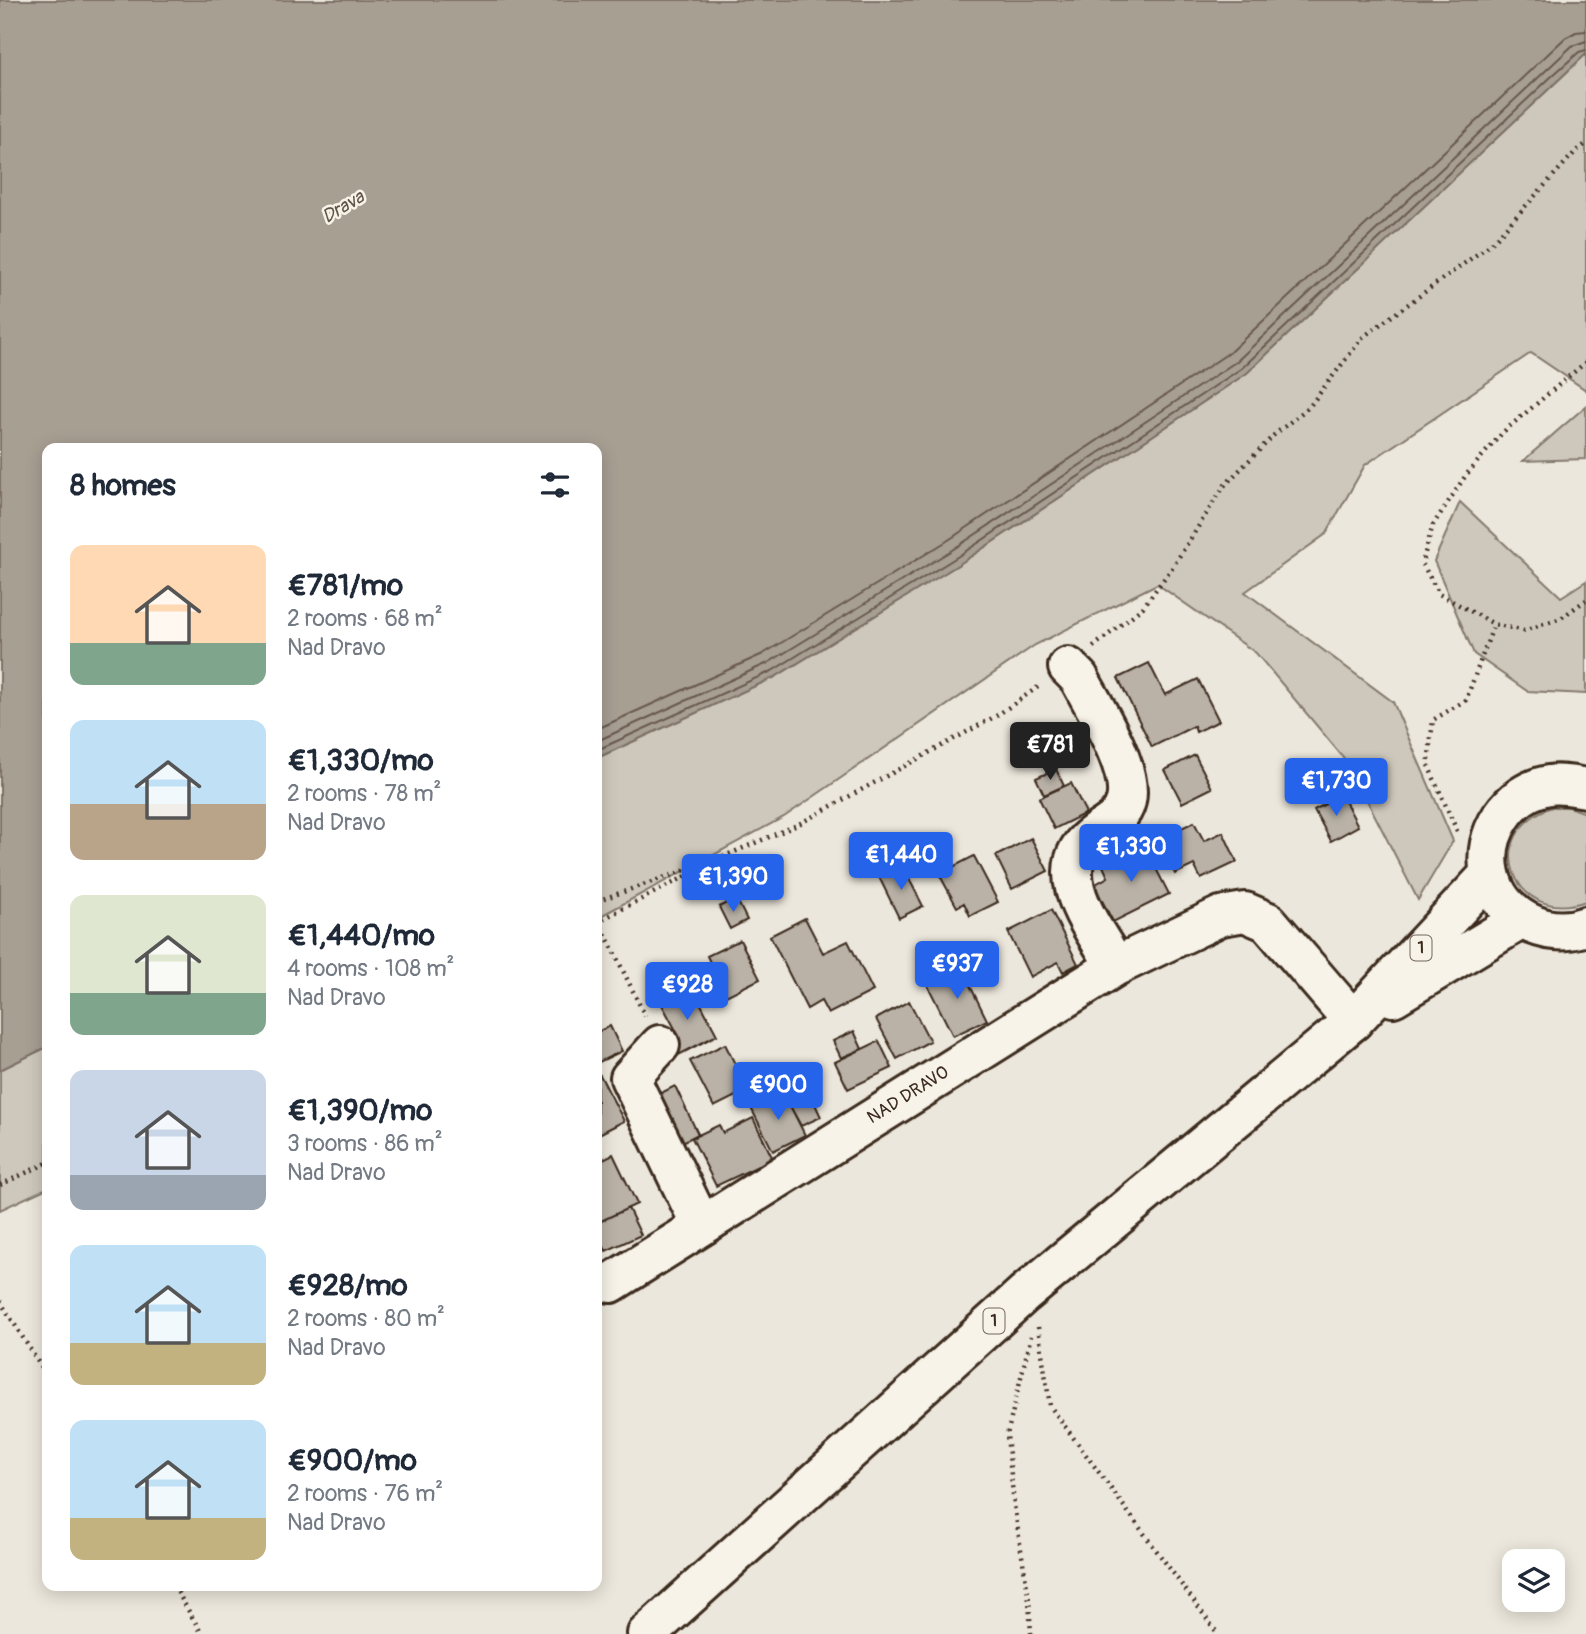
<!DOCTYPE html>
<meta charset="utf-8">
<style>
body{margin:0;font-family:Pangolin,sans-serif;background:#f6f6f7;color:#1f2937;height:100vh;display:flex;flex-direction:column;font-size:26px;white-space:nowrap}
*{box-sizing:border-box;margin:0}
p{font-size:23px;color:#747a83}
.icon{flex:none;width:38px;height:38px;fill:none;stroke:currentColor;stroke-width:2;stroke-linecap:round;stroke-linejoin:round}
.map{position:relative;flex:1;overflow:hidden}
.side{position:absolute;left:42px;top:443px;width:560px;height:1148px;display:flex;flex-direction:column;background:#fff;border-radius:14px;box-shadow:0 4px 18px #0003}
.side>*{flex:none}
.controls{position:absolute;left:1502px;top:1549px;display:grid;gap:14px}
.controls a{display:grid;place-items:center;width:63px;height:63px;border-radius:14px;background:#fff;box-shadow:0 4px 18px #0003;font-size:35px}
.price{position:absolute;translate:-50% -60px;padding:0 16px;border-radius:7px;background:#2563eb;color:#fff;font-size:23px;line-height:46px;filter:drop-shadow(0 2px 4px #0008)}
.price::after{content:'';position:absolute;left:50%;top:42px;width:21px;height:16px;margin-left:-10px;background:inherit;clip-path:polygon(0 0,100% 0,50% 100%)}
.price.selected{background:#222;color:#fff}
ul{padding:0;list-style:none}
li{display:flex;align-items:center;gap:21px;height:175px;padding:0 28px}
li span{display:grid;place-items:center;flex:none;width:196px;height:140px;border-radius:14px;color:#555}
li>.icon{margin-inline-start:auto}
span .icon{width:84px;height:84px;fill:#fffc;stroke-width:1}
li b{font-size:30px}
h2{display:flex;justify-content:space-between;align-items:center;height:84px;padding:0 28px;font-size:30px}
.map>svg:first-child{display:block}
.green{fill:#cec8bc;stroke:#84796d;stroke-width:2}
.water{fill:#a89f93;stroke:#7c7064;stroke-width:2}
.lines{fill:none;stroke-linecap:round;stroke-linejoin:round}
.shore{stroke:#67594d;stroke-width:2}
.building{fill:#bab2a7;stroke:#3b2a1e;stroke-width:2}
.minor-casing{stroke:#3b2a1e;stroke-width:44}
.major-casing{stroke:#3b2a1e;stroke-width:44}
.path{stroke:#3b2a1e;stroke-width:4.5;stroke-dasharray:2 5;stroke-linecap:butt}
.minor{stroke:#f7f3e8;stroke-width:38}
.major{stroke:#f7f3e8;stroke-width:38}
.labels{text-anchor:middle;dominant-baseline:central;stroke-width:5;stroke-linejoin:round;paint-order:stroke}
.shield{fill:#f7f3e8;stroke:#73665b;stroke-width:2}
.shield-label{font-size:16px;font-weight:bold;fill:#3b2a1e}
.street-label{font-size:18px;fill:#3b2a1e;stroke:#f7f3e8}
.water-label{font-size:19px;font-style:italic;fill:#615347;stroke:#f7f3e8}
</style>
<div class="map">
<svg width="1586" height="1634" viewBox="0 0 1586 1634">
<rect width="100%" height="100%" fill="#ece7dc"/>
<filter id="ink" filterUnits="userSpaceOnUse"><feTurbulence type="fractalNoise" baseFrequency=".0143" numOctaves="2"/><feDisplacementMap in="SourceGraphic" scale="14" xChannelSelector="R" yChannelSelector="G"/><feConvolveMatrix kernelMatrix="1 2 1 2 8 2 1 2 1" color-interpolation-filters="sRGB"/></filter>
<g filter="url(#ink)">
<path class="green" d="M 1586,54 L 1586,390 L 1531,353 L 1365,465 L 1326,534 L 1245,592 L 1393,702 L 1453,841 L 1418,900 L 1348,763 L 1256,653 L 1157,584 L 1035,645 L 784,817 L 597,918 L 597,758 L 775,677 L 961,563 L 1247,373 Z
M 1586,406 L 1586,459 L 1523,461 Z
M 1460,502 L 1561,597 L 1586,581 L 1586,694 L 1527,691 L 1474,654 L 1434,561 Z
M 1552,807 L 1569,807 L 1586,813 L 1586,901 C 1512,927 1479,832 1552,807 Z
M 47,1047 L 47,1188 L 0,1210 L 0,1070 Z"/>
<path class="water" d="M 0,0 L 1586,0 L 1586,54 L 1247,373 L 961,563 L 775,677 L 597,758 L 597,448 L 47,448 L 47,1047 L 0,1070 Z"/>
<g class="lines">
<path class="shore" d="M 597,729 L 763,654 L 947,541 L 1230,352 L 1565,38 L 1576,32 L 1586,31
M 597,741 L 768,663 L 952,550 L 1237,361 L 1572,46 L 1586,41
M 597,750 L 772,671 L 957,557 L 1242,368 L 1552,76 L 1579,52 L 1586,50"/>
</g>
<path class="building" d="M 1149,663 L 1165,695 L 1198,679 L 1219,721 L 1196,732 L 1194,726 L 1152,747 L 1118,678 Z
M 1195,755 L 1212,788 L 1182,803 L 1165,770 Z
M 1056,769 L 1064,786 L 1044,795 L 1036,778 Z
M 1071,783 L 1086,813 L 1054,829 L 1039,798 Z
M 1342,795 L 1358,826 L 1331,841 L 1314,810 Z
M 1194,822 L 1204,841 L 1223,832 L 1237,862 L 1201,879 L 1194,865 L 1175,874 L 1158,839 Z
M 1031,838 L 1048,871 L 1012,889 L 996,856 Z
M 1144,845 L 1169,894 L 1113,922 L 1094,885 L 1108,877 L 1103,866 Z
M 974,856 L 998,902 L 970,916 L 964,903 L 957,907 L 939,874 Z
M 902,865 L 923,906 L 899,918 L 879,877 Z
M 736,898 L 747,920 L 730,929 L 719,907 Z
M 1051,910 L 1078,964 L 1063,972 L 1058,962 L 1030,977 L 1008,932 Z
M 805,918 L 823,953 L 848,941 L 873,991 L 828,1014 L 821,1001 L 807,1009 L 770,936 Z
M 740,940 L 760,979 L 726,996 L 707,956 Z
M 960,965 L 987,1020 L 953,1036 L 926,982 Z
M 691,985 L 717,1035 L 671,1059 L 663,1045 L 679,1036 L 660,1001 Z
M 909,1001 L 930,1041 L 897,1059 L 876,1019 Z
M 610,1026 L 622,1051 L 597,1063 L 597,1032 Z
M 854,1031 L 862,1049 L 841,1058 L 833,1041 Z
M 879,1041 L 892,1068 L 848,1089 L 835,1062 Z
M 725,1044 L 748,1090 L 714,1107 L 690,1061 Z
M 600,1075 L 624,1121 L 597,1135 L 597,1076 Z
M 675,1086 L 698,1134 L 679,1144 L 655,1096 Z
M 783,1092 L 805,1135 L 773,1151 L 751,1108 Z
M 810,1093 L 821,1117 L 801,1126 L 789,1104 Z
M 753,1118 L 773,1159 L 716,1186 L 692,1138 L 719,1125 L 723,1133 Z
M 613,1154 L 637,1204 L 597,1223 L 597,1162 Z
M 628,1208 L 641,1235 L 606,1251 L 597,1233 L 597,1223 Z"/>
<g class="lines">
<defs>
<path id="minor" d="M 1068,667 L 1079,678 C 1094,707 1134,768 1126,801 C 1122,818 1107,825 1094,834 C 1045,869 1094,929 1116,966
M 660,1045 L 630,1078 L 701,1225
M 611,1283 L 1116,966 L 1221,916 L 1245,912 L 1268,922 L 1353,1021"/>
<path id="major" d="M 1586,788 C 1574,786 1561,783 1549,785 C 1509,792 1481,834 1490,874 C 1499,916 1546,941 1586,926
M 1393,997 L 1522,919
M 647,1634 L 1024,1294 L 1353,1021 L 1490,874"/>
</defs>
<use href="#minor" class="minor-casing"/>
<use href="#major" class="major-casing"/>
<path class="path" d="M 1586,362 L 1503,432 L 1466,475 L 1433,525 L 1422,563 L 1439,594 L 1494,624 L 1524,631 L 1561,618 L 1586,600
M 1093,647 L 1143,607 L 1172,568 L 1224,486 L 1274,435 L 1309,407 L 1363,337 L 1491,244 L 1577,150 L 1586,144
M 1457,831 L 1428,765 L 1433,720 L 1466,700 L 1494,624
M 597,901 L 720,858 L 797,825 L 996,716 L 1041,685
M 599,921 L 645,1016
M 597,922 L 708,865
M 0,1185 L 47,1163
M 0,1301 L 47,1376
M 1038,1327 L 1050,1406 L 1218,1634
M 174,1586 L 202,1634
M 1031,1634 L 1029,1600 L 1014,1505 L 1007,1435 L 1031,1336"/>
<use href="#minor" class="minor"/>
<use href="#major" class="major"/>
</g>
</g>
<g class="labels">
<g class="shield">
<rect x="1410.5" y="935.5" width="21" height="25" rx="5"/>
<rect x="983.5" y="1308.5" width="21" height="25" rx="5"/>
</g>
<g class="shield-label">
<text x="1421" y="948">1</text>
<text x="994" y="1321">1</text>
</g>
<g class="street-label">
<text transform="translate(908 1095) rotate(-32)">NAD DRAVO</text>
</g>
<g class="water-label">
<text transform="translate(343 207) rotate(-31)">Drava</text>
</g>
</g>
</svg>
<div class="controls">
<a><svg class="icon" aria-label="layers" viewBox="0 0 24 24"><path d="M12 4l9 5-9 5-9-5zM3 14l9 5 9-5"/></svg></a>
</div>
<b class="price selected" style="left:1050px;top:782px">€781</b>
<b class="price" style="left:1336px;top:818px">€1,730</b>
<b class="price" style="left:1131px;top:884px">€1,330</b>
<b class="price" style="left:901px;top:892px">€1,440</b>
<b class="price" style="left:733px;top:914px">€1,390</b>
<b class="price" style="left:957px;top:1001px">€937</b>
<b class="price" style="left:687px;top:1022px">€928</b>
<b class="price" style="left:778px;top:1122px">€900</b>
<section class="side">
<h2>8 homes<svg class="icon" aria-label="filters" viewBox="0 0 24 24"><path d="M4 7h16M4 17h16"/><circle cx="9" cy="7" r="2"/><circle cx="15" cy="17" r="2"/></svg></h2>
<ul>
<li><span style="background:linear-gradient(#ffd9b3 70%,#7fa58c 0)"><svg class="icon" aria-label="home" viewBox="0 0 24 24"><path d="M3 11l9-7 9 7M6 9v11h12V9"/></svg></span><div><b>€781/mo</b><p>2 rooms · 68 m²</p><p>Nad Dravo</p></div></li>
<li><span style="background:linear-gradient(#bfe0f5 60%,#b9a48a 0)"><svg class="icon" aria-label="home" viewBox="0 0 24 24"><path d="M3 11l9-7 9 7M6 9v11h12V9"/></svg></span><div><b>€1,330/mo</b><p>2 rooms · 78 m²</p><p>Nad Dravo</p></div></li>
<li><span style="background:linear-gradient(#dfe7d0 70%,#7fa58c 0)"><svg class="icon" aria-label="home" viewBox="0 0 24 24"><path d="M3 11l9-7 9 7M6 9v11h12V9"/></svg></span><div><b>€1,440/mo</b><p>4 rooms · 108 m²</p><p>Nad Dravo</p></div></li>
<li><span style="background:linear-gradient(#c9d6e8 75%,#9aa5b1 0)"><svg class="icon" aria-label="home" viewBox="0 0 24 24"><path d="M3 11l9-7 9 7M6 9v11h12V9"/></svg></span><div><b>€1,390/mo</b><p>3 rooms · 86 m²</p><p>Nad Dravo</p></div></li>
<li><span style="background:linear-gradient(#bfe0f5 70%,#c2b280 0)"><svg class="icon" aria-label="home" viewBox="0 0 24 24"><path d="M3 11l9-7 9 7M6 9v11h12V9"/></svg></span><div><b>€928/mo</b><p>2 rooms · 80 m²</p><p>Nad Dravo</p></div></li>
<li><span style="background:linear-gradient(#bfe0f5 70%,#c2b280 0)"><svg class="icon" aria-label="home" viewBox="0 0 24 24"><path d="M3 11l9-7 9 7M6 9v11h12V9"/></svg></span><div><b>€900/mo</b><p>2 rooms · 76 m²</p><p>Nad Dravo</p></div></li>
</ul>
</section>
</div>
